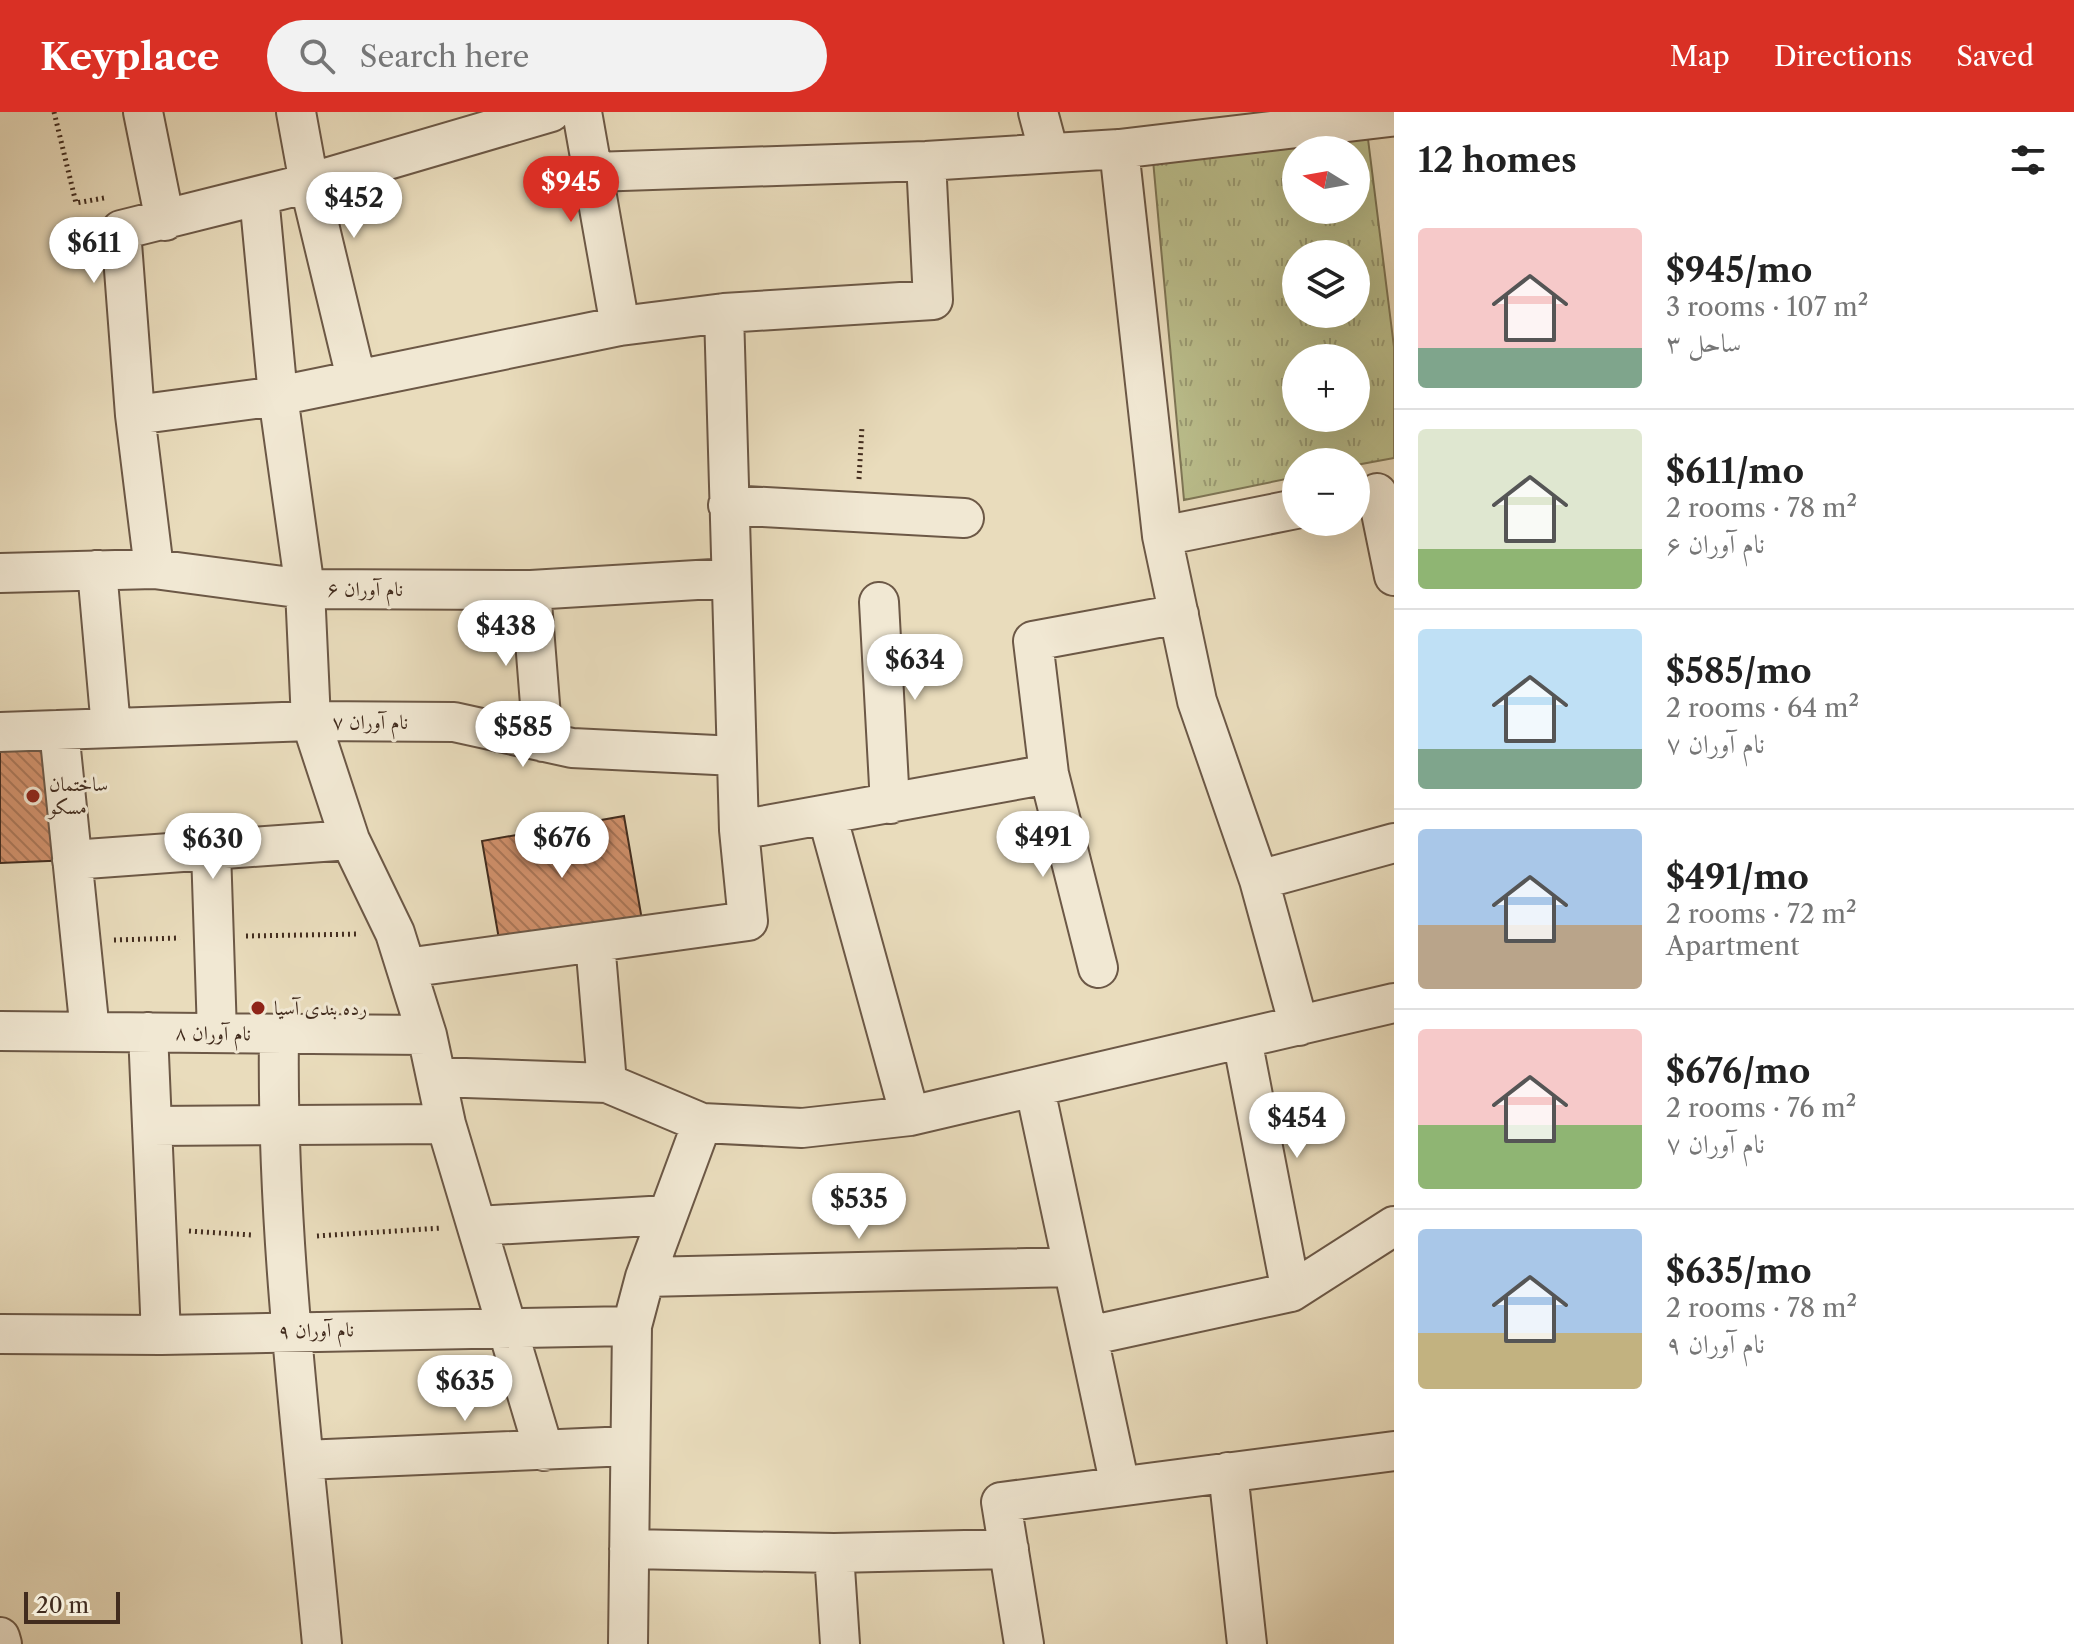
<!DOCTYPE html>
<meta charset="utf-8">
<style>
body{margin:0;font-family:"Libre Caslon Text",Amiri,serif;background:#f2f2f2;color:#222;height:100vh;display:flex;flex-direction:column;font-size:30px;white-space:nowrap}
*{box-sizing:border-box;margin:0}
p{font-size:26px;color:#767676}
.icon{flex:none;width:44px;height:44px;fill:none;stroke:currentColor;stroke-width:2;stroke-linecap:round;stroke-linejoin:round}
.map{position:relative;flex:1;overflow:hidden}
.panel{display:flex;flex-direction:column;background:#fff;width:680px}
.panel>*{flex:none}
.needle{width:52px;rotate:281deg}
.controls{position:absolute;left:1282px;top:24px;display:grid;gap:16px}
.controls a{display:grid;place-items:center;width:88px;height:88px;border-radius:50%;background:#fff;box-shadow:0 8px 32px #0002;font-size:40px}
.scale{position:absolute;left:24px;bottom:20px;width:96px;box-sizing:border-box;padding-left:8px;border:4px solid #422c1e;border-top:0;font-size:22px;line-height:28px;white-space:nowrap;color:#422c1e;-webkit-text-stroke:6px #f1e8d3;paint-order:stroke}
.price{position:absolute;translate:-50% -68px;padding:0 18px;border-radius:28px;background:#fff;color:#222;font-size:26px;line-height:52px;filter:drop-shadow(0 2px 4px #0008)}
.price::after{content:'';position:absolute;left:50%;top:48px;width:24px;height:18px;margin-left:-12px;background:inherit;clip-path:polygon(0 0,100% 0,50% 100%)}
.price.selected{background:#d93025;color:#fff}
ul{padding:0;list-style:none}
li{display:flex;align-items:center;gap:24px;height:200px;padding:0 24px}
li+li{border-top:2px solid #e0e0e0}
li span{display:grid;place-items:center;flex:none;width:224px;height:160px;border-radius:8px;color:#555}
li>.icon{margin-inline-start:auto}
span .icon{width:96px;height:96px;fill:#fffc;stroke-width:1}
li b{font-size:34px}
h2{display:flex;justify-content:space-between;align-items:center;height:96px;padding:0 24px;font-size:34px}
header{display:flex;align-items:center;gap:48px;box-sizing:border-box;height:112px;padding:0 40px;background:#d93025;color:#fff}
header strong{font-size:38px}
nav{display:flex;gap:44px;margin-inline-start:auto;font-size:28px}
.search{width:560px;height:72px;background:#f2f2f2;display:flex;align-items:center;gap:20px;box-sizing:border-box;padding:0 28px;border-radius:44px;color:#767676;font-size:30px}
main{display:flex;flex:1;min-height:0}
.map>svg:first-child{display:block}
.grass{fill:url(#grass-tufts);stroke:#7e7656;stroke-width:2;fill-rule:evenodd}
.building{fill:url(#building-back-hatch);stroke:#422c1e;stroke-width:2}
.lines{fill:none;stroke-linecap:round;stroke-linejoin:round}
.minor-casing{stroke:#6c5846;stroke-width:42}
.path{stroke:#422c1e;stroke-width:5;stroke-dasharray:2 4;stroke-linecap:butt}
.minor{stroke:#f1e8d3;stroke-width:38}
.poi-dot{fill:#8f2418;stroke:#f1e8d3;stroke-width:3}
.labels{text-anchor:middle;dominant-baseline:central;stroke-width:6;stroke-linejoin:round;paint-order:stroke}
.street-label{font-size:20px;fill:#422c1e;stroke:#f1e8d3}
.poi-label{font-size:20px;fill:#422c1e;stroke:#f1e8d3;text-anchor:start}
</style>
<header>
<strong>Keyplace</strong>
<div class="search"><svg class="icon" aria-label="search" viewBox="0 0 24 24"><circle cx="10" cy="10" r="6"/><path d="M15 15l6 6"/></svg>Search here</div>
<nav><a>Map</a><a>Directions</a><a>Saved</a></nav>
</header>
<main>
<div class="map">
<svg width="1394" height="1532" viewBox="0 0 1394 1532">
<defs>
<pattern id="grass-tufts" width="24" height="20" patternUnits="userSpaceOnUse" patternTransform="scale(2)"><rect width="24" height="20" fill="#bbbf8d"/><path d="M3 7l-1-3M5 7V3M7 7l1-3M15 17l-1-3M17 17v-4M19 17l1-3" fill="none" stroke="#9a9b73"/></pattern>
<pattern id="building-back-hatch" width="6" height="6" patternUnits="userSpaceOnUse" patternTransform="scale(2)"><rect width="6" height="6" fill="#d0906b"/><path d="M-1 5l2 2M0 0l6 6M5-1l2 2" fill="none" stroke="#aa7657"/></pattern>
</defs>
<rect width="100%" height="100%" fill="#e9dcbc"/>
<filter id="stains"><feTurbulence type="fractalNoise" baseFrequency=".0025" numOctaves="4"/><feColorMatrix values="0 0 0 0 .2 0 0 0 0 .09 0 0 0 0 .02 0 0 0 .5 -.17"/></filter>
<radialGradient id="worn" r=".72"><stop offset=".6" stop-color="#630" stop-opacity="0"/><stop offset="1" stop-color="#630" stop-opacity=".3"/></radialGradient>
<path class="grass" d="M 1368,27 L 1394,235 L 1394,346 L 1356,353 L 1356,350 L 1296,350 L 1296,365 L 1184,388 L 1153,48 ZM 1296,38 L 1356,38 L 1356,98 L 1296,98 ZM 1296,142 L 1356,142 L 1356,202 L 1296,202 ZM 1296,246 L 1356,246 L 1356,306 L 1296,306 Z"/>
<path class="building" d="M 59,618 L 72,748 L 0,751 L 0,620 Z
M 624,704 L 642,808 L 500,833 L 482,729 Z"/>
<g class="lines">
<defs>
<path id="minor" d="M 143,0 L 165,109
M 296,0 L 309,71 L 356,266
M 582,0 L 620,214
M 1038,0 L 1049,41
M 1119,37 L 1162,424 L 1197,589 L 1259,768 L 1299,914
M 593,60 L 926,49 L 1119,37 L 1390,5
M 259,84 L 278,284 L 305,477 L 311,609 L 350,728 L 395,821 L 427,923 L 446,1012 L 544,1339
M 135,303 L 278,284 L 620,214 L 724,201
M 1377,381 L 1394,464
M 728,393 L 964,406
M 1162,424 L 1296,397
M 154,457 L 135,303 L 121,118 L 309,71 L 551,0
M 97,458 L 111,616
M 0,461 L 154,457 L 305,477 L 531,478 L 730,466
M 531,478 L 543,630
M 879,490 L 890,692
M 59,618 L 90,920
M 0,620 L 311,609 L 454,610 L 572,636 L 736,644
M 1049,662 L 1098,856
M 827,703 L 910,1004
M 739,718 L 1049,662 L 1033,529 L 1179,502
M 211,738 L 217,921
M 72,748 L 350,728
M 1259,768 L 1394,731
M 595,830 L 607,971
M 406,856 L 748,809 L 739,718 L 724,201 L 933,188 L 926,49
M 0,919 L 427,923
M 148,920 L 161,1223
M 279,922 C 276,1125 303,1329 322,1532
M 1242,927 L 1291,1180
M 436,965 L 607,971 L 702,1011 L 802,1016 L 910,1004 L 1394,891
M 1035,977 L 1120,1374
M 152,1014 L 446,1012
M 477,1114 L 667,1103
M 645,1165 L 1073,1155
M 0,1222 L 161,1223 L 632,1214
M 1088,1224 L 1291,1180 L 1394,1114
M 304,1348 L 629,1334
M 1228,1360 L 1247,1532
M 629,1437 L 834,1441
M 0,1525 L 2,1532
M 628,1532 L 632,1214 L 645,1165 L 702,1011
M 840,1532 L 834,1441 L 1009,1437
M 1024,1532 L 1001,1390 L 1394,1339"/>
</defs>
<use href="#minor" class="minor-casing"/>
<path class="path" d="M 54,0 L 76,91 L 104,86
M 859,367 L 862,314
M 246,824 L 360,822
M 114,828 L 180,826
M 189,1119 L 251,1123
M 317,1124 L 442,1116"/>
<use href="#minor" class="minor"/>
</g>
<g class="poi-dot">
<circle cx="33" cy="684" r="8"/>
<circle cx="258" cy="896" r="8"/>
</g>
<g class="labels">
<g class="street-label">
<text x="365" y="477">نام آوران ۶</text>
<text x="370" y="610">نام آوران ۷</text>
<text transform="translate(213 921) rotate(1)">نام آوران ۸</text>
<text transform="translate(316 1218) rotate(-1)">نام آوران ۹</text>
</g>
<g class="poi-label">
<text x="49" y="672">ساختمان<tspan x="49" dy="23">مسکو</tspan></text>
<text x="274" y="896">رده بندی آسیا</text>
</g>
</g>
<rect width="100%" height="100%" filter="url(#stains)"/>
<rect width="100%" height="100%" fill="url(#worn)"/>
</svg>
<div class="controls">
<a><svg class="needle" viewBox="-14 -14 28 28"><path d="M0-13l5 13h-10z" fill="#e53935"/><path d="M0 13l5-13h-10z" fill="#767676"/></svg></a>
<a><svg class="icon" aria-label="layers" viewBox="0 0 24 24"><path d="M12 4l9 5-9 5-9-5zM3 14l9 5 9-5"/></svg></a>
<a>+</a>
<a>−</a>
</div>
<div class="scale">20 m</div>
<b class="price selected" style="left:571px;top:112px">$945</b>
<b class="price" style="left:354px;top:128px">$452</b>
<b class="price" style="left:94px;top:173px">$611</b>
<b class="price" style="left:506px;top:556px">$438</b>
<b class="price" style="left:915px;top:590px">$634</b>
<b class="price" style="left:523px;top:657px">$585</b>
<b class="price" style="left:1043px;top:767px">$491</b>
<b class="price" style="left:562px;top:768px">$676</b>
<b class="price" style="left:213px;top:769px">$630</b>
<b class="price" style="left:1297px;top:1048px">$454</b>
<b class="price" style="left:859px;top:1129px">$535</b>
<b class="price" style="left:465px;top:1311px">$635</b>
</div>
<section class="panel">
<h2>12 homes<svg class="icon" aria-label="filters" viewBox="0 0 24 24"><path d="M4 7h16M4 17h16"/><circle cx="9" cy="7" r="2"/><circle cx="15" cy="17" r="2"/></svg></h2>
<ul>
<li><span style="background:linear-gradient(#f6c9c9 75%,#7fa58c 0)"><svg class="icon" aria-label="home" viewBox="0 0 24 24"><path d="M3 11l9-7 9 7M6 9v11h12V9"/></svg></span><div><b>$945/mo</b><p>3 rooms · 107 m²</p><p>ساحل ۳</p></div></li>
<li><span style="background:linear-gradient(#dfe7d0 75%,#8fb573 0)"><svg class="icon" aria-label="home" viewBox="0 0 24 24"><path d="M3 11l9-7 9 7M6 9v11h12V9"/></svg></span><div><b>$611/mo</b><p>2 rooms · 78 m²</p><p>نام آوران ۶</p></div></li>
<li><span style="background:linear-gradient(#bfe0f5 75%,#7fa58c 0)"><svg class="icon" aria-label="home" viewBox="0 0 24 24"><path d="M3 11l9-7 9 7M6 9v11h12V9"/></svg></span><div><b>$585/mo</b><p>2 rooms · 64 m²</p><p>نام آوران ۷</p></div></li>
<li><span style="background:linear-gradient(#a9c7e8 60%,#b9a48a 0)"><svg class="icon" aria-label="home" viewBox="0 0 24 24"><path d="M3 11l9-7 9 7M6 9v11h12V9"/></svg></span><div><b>$491/mo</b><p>2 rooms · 72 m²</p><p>Apartment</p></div></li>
<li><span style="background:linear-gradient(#f6c9c9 60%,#8fb573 0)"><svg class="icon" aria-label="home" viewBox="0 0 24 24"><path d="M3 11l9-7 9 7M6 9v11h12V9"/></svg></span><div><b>$676/mo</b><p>2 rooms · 76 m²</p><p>نام آوران ۷</p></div></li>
<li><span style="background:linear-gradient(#a9c7e8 65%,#c2b280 0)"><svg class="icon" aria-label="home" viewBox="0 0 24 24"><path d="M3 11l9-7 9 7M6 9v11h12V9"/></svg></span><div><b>$635/mo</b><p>2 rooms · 78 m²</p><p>نام آوران ۹</p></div></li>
</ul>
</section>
</main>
